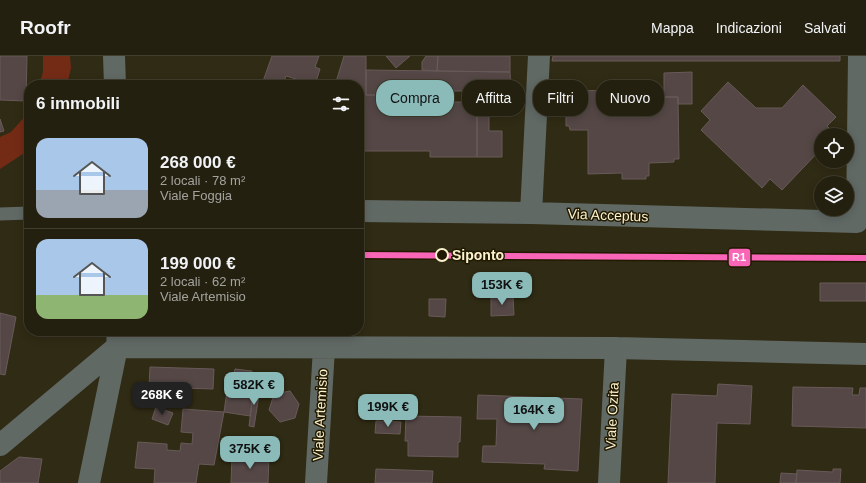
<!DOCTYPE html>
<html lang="it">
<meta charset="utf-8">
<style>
body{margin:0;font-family:Arial,sans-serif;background:#302d1d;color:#f1f3f6;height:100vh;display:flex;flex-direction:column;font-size:15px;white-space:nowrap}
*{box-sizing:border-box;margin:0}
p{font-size:13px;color:#a3a39e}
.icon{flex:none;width:22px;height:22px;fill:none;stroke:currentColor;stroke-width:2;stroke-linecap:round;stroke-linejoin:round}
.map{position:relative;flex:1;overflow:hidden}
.details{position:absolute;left:24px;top:24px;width:340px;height:256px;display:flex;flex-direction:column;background:#24200f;border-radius:16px;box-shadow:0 2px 10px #0003,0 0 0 1px #413e2f}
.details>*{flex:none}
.hud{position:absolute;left:376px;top:24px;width:380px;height:36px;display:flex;gap:8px}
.controls{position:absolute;left:814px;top:72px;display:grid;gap:8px}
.controls a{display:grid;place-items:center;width:40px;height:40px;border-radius:50%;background:#24200f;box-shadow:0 2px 10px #0003,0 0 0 1px #413e2f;font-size:20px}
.price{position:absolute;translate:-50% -34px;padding:0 9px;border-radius:8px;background:#8bbbb9;color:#111;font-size:13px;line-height:26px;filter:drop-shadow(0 1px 2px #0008)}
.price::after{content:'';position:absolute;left:50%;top:24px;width:12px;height:9px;margin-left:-6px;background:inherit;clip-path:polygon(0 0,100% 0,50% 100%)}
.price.on{background:#222;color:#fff}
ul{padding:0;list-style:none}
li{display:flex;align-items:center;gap:12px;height:100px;padding:0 12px}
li+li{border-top:1px solid #413e2f}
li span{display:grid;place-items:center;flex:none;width:112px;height:80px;border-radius:12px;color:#555}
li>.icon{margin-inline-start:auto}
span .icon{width:48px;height:48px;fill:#fffc;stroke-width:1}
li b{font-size:17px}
h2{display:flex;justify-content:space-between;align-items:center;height:48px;padding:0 12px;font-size:17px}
.pill{padding:0 14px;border-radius:16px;background:#24200f;box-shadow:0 2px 10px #0003,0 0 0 1px #413e2f;font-size:14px;line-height:36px}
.pill.on{background:#8bbbb9;color:#111}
header{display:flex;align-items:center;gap:24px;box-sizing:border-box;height:56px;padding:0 20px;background:#24200f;border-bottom:1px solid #413e2f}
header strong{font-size:19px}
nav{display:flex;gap:22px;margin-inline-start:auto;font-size:14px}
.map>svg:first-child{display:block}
.green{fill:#732b16}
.building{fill:#544746;stroke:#685a59}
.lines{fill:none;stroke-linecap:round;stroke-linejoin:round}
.service{stroke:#616965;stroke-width:13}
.minor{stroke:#616965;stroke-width:22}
.rail-1-casing{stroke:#211900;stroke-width:9}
.rail-1{stroke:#fa66b7;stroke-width:6}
.stop-dot{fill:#211900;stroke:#fbf2ce;stroke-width:2}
.labels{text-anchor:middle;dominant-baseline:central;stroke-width:3;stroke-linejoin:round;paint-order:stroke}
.street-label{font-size:14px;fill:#fbf2ce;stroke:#211900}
.stop-label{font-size:14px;font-weight:bold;fill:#fbf2ce;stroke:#211900;text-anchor:start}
.line-badge{stroke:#211900;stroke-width:1.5}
.badge-label{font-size:11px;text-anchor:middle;font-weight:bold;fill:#fff}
</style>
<header>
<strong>Roofr</strong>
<nav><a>Mappa</a><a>Indicazioni</a><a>Salvati</a></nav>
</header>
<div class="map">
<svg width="866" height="427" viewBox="0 0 866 427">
<rect width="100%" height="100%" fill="#302b14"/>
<path class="green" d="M 43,0 L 70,0 L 71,12 L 67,29 L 39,29 L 43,16 Z
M 29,56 L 29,94 L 0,113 L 0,81 L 11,76 Z"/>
<path class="building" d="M 0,0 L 27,0 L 26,45 L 0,44 Z
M 272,0 L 319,0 L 315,11 L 320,13 L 315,29 L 286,20 L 283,29 L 262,28 Z
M 344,0 L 366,0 L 366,39 L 397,39 L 397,46 L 477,46 L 477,101 L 430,101 L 430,95 L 359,95 L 359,29 L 335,29 Z
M 386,0 L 410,0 L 396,12 Z
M 426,0 L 438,0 L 437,15 L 422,14 L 422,6 Z
M 438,0 L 510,0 L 510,16 L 437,15 Z
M 553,0 L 840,0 L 840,5 L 552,5 Z
M 366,14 L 510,16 L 511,35 L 449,35 L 450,46 L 397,46 L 397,39 L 366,39 Z
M 692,16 L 692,48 L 678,48 L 678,41 L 664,41 L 664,17 Z
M 728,26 L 756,52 L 782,52 L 803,29 L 836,61 L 827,70 L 835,78 L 821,79 L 821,93 L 782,134 L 770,123 L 762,132 L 701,74 L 710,64 L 701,55 Z
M 628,34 L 628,41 L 678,41 L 679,103 L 674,103 L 674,106 L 649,107 L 649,120 L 646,120 L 646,123 L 622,123 L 622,117 L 588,118 L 588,74 L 570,74 L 569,70 L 566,70 L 566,35 Z
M 477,48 L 489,48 L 489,75 L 502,75 L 502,101 L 477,101 Z
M 0,63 L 4,75 L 0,76 Z
M 820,227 L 866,227 L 866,245 L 820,245 Z
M 491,241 L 513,241 L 514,259 L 491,260 Z
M 429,243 L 446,243 L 445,261 L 429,260 Z
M 0,257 L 16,261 L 5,319 L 0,318 Z
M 150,311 L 214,313 L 213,333 L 149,331 Z
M 235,313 L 252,315 L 250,331 L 232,328 Z
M 228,328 L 254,331 L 250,360 L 224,356 Z
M 718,328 L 752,330 L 750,368 L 717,367 L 715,427 L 668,427 L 672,338 L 717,340 Z
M 254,331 L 260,332 L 254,371 L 249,370 Z
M 793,331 L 853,332 L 852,339 L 859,339 L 860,332 L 866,332 L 866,372 L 792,370 Z
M 290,335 L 299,348 L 295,362 L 280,366 L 269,354 L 274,338 Z
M 478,339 L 582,343 L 578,415 L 544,413 L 545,408 L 482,406 L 483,390 L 496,390 L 497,363 L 477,363 Z
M 156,351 L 173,357 L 168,369 L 152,363 Z
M 183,353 L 224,356 L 214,409 L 199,408 L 196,427 L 154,427 L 155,413 L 135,412 L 138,386 L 167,388 L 167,394 L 180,395 L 181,387 L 192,388 L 193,377 L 181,376 Z
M 406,360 L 461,361 L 460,386 L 458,386 L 458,401 L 408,400 L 408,385 L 405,385 Z
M 376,365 L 401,366 L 400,378 L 375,377 Z
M 232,400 L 269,401 L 268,427 L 231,427 Z
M 19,401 L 42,403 L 38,427 L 0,427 L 0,415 Z
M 376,413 L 433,415 L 432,427 L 375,427 Z
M 833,413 L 841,413 L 840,427 L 796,427 L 797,414 L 833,416 Z
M 781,417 L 797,418 L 796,427 L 780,427 Z"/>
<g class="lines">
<path class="service" d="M 0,158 L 29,157"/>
<path class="minor" d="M 114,0 L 115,29
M 359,155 L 531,157 L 857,166 L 859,0
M 531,157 L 539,0
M 117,291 L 616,292 L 866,298
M 0,389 L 117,291
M 89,427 L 117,291 L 118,275
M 316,427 L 324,292
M 609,427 L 616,292"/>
<defs>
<path id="rail-1" d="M 359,199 L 866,202"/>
</defs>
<use href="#rail-1" class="rail-1-casing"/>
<use href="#rail-1" class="rail-1"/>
</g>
<circle class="stop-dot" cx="442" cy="199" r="6"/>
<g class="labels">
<g class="street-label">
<text transform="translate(608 159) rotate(2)">Via Acceptus</text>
<text transform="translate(320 359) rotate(-87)">Viale Artemisio</text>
<text transform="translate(612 360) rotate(-87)">Viale Ozita</text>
</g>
<g class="stop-label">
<text x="452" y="199">Siponto</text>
</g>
</g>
<rect class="line-badge" x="728" y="192" width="23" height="19" rx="4" fill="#fa66b7"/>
<g class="badge-label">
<text x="739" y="205">R1</text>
</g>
</svg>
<div class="controls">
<a><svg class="icon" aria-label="locate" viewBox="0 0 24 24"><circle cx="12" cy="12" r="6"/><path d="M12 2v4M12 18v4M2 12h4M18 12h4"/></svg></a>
<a><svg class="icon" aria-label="layers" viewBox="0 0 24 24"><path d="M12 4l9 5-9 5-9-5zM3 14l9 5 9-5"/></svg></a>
</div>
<b class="price" style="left:502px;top:250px">153K €</b>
<b class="price" style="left:254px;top:350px">582K €</b>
<b class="price on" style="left:162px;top:360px">268K €</b>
<b class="price" style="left:388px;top:372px">199K €</b>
<b class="price" style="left:534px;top:375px">164K €</b>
<b class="price" style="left:250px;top:414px">375K €</b>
<div class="hud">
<a class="pill on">Compra</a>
<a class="pill">Affitta</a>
<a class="pill">Filtri</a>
<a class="pill">Nuovo</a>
</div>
<section class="details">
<h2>6 immobili<svg class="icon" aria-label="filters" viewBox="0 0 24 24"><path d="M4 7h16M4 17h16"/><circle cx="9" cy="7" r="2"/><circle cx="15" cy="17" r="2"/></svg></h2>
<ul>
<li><span style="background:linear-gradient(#a9c7e8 65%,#9aa5b1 0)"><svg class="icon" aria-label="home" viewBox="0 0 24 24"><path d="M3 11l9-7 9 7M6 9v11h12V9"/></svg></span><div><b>268 000 €</b><p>2 locali · 78 m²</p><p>Viale Foggia</p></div></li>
<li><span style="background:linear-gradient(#a9c7e8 70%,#8fb573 0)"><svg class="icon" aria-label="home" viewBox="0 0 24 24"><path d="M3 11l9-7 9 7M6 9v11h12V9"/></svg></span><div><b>199 000 €</b><p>2 locali · 62 m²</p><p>Viale Artemisio</p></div></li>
</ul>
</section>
</div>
